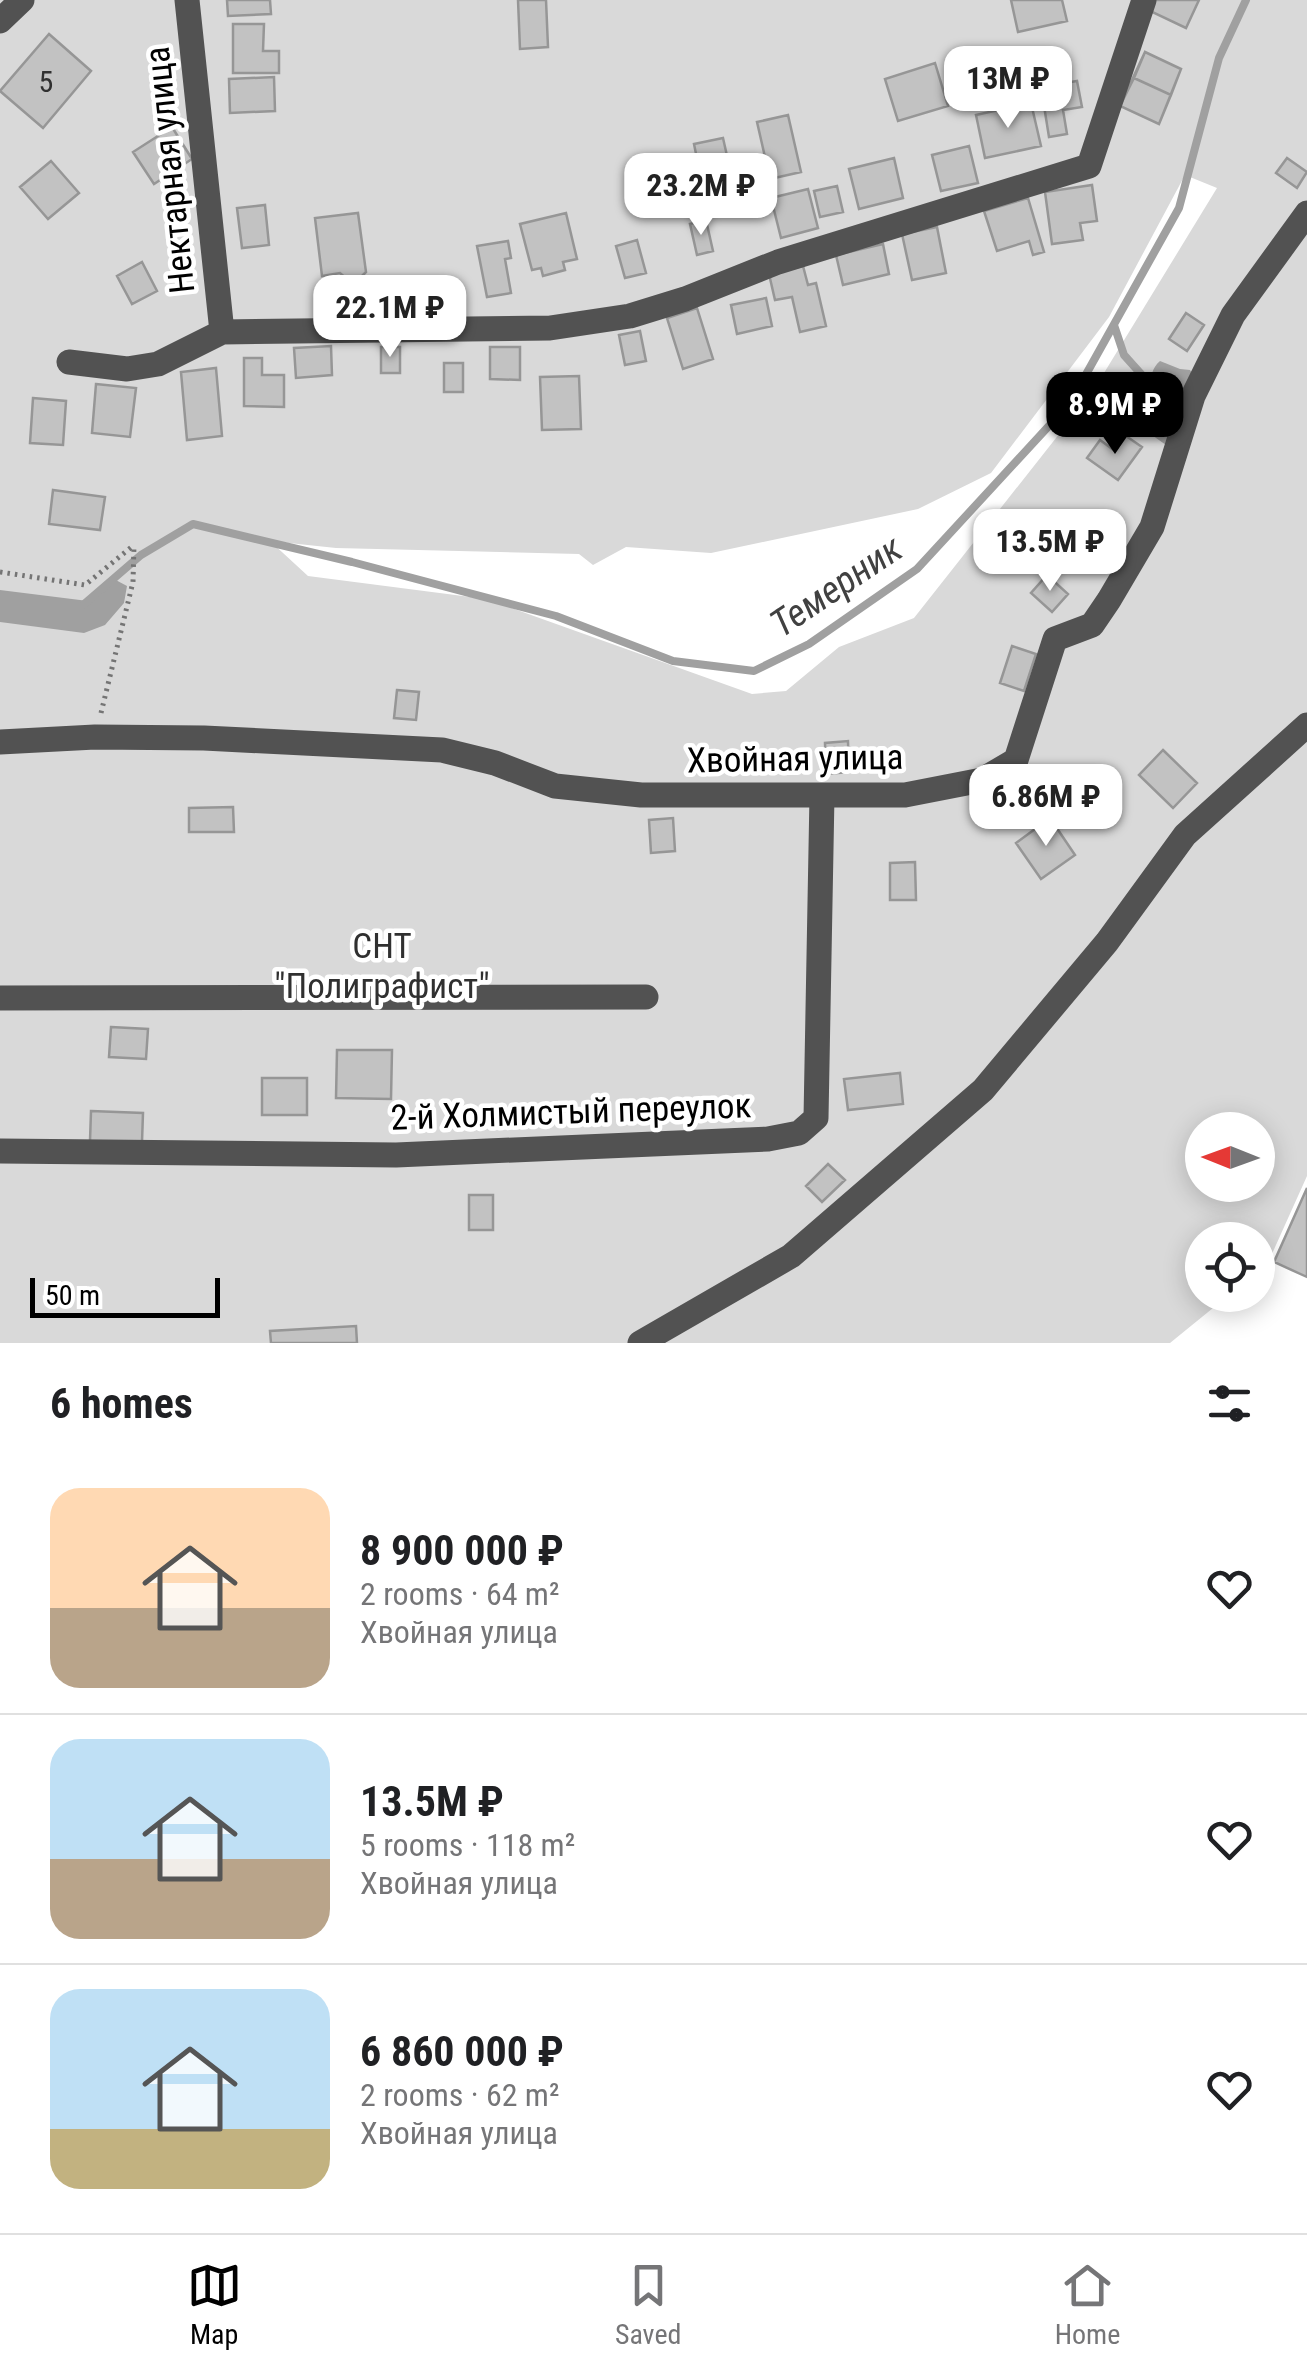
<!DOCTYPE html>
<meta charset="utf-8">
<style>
body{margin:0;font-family:"Roboto Condensed",sans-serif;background:#f2f2f2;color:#202124;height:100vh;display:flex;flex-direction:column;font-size:38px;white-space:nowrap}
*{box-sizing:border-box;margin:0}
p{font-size:32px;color:#757577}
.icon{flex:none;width:55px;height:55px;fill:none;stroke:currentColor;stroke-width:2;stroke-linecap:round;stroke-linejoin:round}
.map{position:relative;height:1343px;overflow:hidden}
.panel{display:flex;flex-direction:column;background:#fff;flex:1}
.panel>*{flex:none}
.needle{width:65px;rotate:271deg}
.controls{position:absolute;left:1185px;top:1112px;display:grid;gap:20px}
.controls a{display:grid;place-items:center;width:90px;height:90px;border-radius:50%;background:#fff;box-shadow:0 5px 25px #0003;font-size:50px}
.scale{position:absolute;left:30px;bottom:25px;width:190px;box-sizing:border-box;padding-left:10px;border:5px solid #000;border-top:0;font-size:28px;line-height:35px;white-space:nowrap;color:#000;-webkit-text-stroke:8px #fff;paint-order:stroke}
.price{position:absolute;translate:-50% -85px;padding:0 22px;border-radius:20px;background:#fff;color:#222;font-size:32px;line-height:65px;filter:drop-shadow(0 2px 5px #0008)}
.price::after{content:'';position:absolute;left:50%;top:60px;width:30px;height:22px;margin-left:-15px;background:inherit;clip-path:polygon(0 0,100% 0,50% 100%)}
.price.current{background:#000;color:#fff}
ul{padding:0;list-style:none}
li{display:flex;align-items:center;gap:30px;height:250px;padding:0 50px}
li+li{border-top:2px solid #e0e0e0}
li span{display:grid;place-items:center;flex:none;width:280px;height:200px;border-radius:30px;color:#555}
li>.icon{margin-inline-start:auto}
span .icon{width:120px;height:120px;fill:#fffc;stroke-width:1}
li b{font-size:42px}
h2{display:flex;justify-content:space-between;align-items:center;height:120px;padding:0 50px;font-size:42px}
.dock{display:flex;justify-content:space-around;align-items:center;height:140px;border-top:2px solid #e0e0e0;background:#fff;font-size:28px;color:#757577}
.dock a{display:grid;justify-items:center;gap:5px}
.dock .current{color:#000}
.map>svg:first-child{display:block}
.green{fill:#d9d9d9;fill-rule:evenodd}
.water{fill:#a0a0a0}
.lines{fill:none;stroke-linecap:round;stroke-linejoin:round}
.stream{stroke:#a0a0a0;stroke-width:8}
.building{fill:#c2c2c2;stroke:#969696;stroke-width:2.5}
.path{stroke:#747474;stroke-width:5;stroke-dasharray:2.5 5;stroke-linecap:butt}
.minor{stroke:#525252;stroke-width:25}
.labels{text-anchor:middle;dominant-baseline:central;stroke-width:9;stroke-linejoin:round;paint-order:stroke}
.number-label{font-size:30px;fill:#303030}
.street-label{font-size:35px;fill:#000;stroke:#fff}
.park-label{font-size:35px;fill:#303030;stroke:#fff}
.water-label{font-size:38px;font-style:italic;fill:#414141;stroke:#fff}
</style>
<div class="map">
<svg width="1307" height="1343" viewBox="0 0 1307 1343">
<rect width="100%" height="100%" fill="#fff"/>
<path class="green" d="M 0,0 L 1307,0 L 1307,1176 L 1267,1265 L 1258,1272 L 1258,1240 L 1202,1240 L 1202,1295 L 1229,1295 L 1170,1343 L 0,1343 ZM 1185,175 L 1217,188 L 1093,391 L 914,618 L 839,647 L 786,691 L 752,694 L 486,599 L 308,576 L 270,541 L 336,548 L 579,554 L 593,565 L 626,547 L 711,553 L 918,509 L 991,473 L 1109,317 ZM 1202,1130 L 1258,1130 L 1258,1185 L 1202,1185 Z"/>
<path class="water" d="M 1160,361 L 1180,369 L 1190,370 L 1195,378 L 1166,445 L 1139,426 L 1140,421 L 1152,412 C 1151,394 1146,373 1160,361 Z
M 112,578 L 127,586 L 124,603 L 105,625 L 84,633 L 0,622 L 0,590 L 88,601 Z"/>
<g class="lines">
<path class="stream" d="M 1114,325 L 1124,355 L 1150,384
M 83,605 L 141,555 L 193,524 L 352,562 L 556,616 L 673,661 L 754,671 L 809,644 L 917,569 L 1070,403 L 1179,208 L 1219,58 L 1246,0"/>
</g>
<path class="building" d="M 227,0 L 270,0 L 271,14 L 228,16 Z
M 518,0 L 546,0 L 548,47 L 520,49 Z
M 1011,0 L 1062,0 L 1067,21 L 1018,32 Z
M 1155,0 L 1199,0 L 1186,28 L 1150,11 Z
M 233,24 L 264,24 L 263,51 L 279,51 L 279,73 L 233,73 Z
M 49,34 L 91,71 L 43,128 L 0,91 Z
M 1145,52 L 1181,69 L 1159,124 L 1120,106 Z
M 1145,52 L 1181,69 L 1171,95 L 1134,78 Z
M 935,63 L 948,106 L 898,121 L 885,79 Z
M 274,77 L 275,111 L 230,113 L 229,79 Z
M 1134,78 L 1171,95 L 1159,124 L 1120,106 Z
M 1077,81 L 1082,107 L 1063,110 L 1067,134 L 1049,137 L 1041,87 Z
M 1031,103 L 1041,146 L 985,158 L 976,115 Z
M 788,115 L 801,172 L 770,179 L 757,122 Z
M 172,127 L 192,159 L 154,184 L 133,152 Z
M 723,138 L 734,187 L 704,193 L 694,144 Z
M 969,146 L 978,183 L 941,191 L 932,155 Z
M 894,158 L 903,198 L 859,209 L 849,169 Z
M 1287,158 L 1307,172 L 1297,188 L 1276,173 Z
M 51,161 L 79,193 L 48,219 L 20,187 Z
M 759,161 L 765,191 L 741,196 L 734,166 Z
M 1092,185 L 1097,221 L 1080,223 L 1083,240 L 1052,244 L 1045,192 Z
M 837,186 L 843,212 L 820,217 L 814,191 Z
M 808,189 L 818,228 L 781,238 L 771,198 Z
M 1028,198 L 1044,252 L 1033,255 L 1029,241 L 997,251 L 984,211 Z
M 265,205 L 269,245 L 242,248 L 237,208 Z
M 358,213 L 366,272 L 359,279 L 348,280 L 340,273 L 322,276 L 315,218 Z
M 566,213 L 577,259 L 563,262 L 565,270 L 543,276 L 541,268 L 532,270 L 520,224 Z
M 706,220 L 713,251 L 697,255 L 690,224 Z
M 937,227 L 946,273 L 912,280 L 902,234 Z
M 637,240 L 646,273 L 625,278 L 616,246 Z
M 508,241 L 511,258 L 505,259 L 511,293 L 487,297 L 477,246 Z
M 883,244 L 889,274 L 843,285 L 836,255 Z
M 142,262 L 157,291 L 132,304 L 117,276 Z
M 803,266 L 808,285 L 816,283 L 826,326 L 800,332 L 792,297 L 775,300 L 769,274 Z
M 766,298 L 772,326 L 737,334 L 731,305 Z
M 697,308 L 713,359 L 683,369 L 667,318 Z
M 1186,313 L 1204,325 L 1187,351 L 1169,339 Z
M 640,331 L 646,361 L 625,365 L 619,335 Z
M 331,346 L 332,375 L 296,378 L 294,348 Z
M 381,347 L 400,347 L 400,373 L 381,373 Z
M 490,347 L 520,347 L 520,380 L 490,379 Z
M 244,358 L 262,358 L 262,375 L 284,375 L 284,407 L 244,406 Z
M 444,363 L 463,363 L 463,392 L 444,392 Z
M 216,368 L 222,436 L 187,440 L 181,372 Z
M 579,376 L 581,429 L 542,430 L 540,377 Z
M 96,384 L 136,388 L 130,437 L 92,433 Z
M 33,398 L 66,401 L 63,445 L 30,443 Z
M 1126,436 L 1142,447 L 1118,480 L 1087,458 L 1100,440 L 1115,451 Z
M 53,490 L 105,497 L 100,530 L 49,524 Z
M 1093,525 L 1115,542 L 1103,559 L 1080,542 Z
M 1047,575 L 1068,594 L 1052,612 L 1031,593 Z
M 1012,646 L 1036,654 L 1024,691 L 1000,683 Z
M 397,690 L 419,692 L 416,720 L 394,718 Z
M 848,741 L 849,772 L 826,774 L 825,743 Z
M 1163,750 L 1197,783 L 1173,808 L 1139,775 Z
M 233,807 L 234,832 L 189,832 L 189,808 Z
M 673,818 L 675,851 L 651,853 L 649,820 Z
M 1050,818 L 1075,855 L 1041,879 L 1016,843 Z
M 915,862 L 916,900 L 890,900 L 890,863 Z
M 111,1027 L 148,1029 L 146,1059 L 109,1057 Z
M 337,1050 L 392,1050 L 391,1099 L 336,1098 Z
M 900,1073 L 903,1104 L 848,1110 L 844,1079 Z
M 262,1078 L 307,1078 L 307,1115 L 262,1115 Z
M 91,1111 L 143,1113 L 142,1142 L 90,1141 Z
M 828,1164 L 845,1180 L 822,1202 L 806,1186 Z
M 1307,1188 L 1307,1277 L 1274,1262 Z
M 469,1195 L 493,1195 L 493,1230 L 469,1230 Z
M 356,1326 L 357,1343 L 271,1343 L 270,1331 Z"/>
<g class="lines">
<path class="path" d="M 0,572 L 85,585 L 134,545
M 101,713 L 133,582 L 134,545"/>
<path class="minor" d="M 187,0 L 222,332
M 0,21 L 22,0
M 69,362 L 127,369 L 158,364 L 222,332 L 550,328 L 630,316 L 685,299 L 778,262 L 1089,166 L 1144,0
M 0,742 L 95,737 L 204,738 L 442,750 L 495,763 L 555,786 L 641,795 L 905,795 L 982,780 L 1016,760 L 1055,639 L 1092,625 L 1109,600 L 1152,527 L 1193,396 L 1233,315 L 1307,213
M 0,998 L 646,997
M 0,1151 L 396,1155 L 768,1139 L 799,1133 L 816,1118 L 822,795
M 640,1343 L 791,1256 L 983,1090 L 1107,942 L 1185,835 L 1307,725"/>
</g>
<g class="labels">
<g class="number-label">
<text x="46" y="81">5</text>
</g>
<g class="street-label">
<text transform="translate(170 170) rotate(-96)">Нектарная улица</text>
<text transform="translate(795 759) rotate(-1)">Хвойная улица</text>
<text transform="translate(571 1112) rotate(-2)">2-й Холмистый переулок</text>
</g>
<g class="park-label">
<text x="382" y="946">СНТ<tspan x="382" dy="40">"Полиграфист"</tspan></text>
</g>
<g class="water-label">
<text transform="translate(836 586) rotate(-34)">Темерник</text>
</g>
</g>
</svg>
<div class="controls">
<a><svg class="needle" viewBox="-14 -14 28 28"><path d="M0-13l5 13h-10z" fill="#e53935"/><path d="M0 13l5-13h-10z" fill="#757577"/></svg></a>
<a><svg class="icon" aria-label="locate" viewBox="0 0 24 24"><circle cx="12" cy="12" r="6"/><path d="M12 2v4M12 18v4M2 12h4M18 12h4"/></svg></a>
</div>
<div class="scale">50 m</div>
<b class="price" style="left:1008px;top:131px">13M ₽</b>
<b class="price" style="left:701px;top:238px">23.2M ₽</b>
<b class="price" style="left:390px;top:360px">22.1M ₽</b>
<b class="price current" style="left:1115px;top:457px">8.9M ₽</b>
<b class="price" style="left:1050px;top:594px">13.5M ₽</b>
<b class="price" style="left:1046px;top:849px">6.86M ₽</b>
</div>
<section class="panel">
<h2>6 homes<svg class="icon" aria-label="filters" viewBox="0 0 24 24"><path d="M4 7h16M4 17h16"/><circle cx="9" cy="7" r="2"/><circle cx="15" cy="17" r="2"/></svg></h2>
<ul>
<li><span style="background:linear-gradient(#ffd9b3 60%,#b9a48a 0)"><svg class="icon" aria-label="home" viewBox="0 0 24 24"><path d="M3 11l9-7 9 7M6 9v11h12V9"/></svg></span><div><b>8 900 000 ₽</b><p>2 rooms · 64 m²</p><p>Хвойная улица</p></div><svg class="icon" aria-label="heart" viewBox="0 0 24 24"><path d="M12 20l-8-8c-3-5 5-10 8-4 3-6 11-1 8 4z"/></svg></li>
<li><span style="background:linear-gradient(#bfe0f5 60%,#b9a48a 0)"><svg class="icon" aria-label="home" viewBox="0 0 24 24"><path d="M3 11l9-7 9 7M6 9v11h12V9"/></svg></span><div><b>13.5M ₽</b><p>5 rooms · 118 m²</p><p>Хвойная улица</p></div><svg class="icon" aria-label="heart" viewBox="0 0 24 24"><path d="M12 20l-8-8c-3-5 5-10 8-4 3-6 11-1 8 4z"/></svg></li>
<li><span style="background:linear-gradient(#bfe0f5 70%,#c2b280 0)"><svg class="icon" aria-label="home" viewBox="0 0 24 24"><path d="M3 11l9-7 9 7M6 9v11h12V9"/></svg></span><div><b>6 860 000 ₽</b><p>2 rooms · 62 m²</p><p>Хвойная улица</p></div><svg class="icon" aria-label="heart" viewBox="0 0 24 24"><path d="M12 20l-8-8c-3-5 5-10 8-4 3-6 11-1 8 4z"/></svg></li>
</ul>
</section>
<nav class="dock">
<a class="current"><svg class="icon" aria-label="map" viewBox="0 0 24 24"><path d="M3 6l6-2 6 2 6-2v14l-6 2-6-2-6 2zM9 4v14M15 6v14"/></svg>Map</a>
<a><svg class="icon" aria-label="saved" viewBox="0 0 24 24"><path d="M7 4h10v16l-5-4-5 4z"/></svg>Saved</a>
<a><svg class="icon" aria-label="home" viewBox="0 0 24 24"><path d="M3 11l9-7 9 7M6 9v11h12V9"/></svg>Home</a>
</nav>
